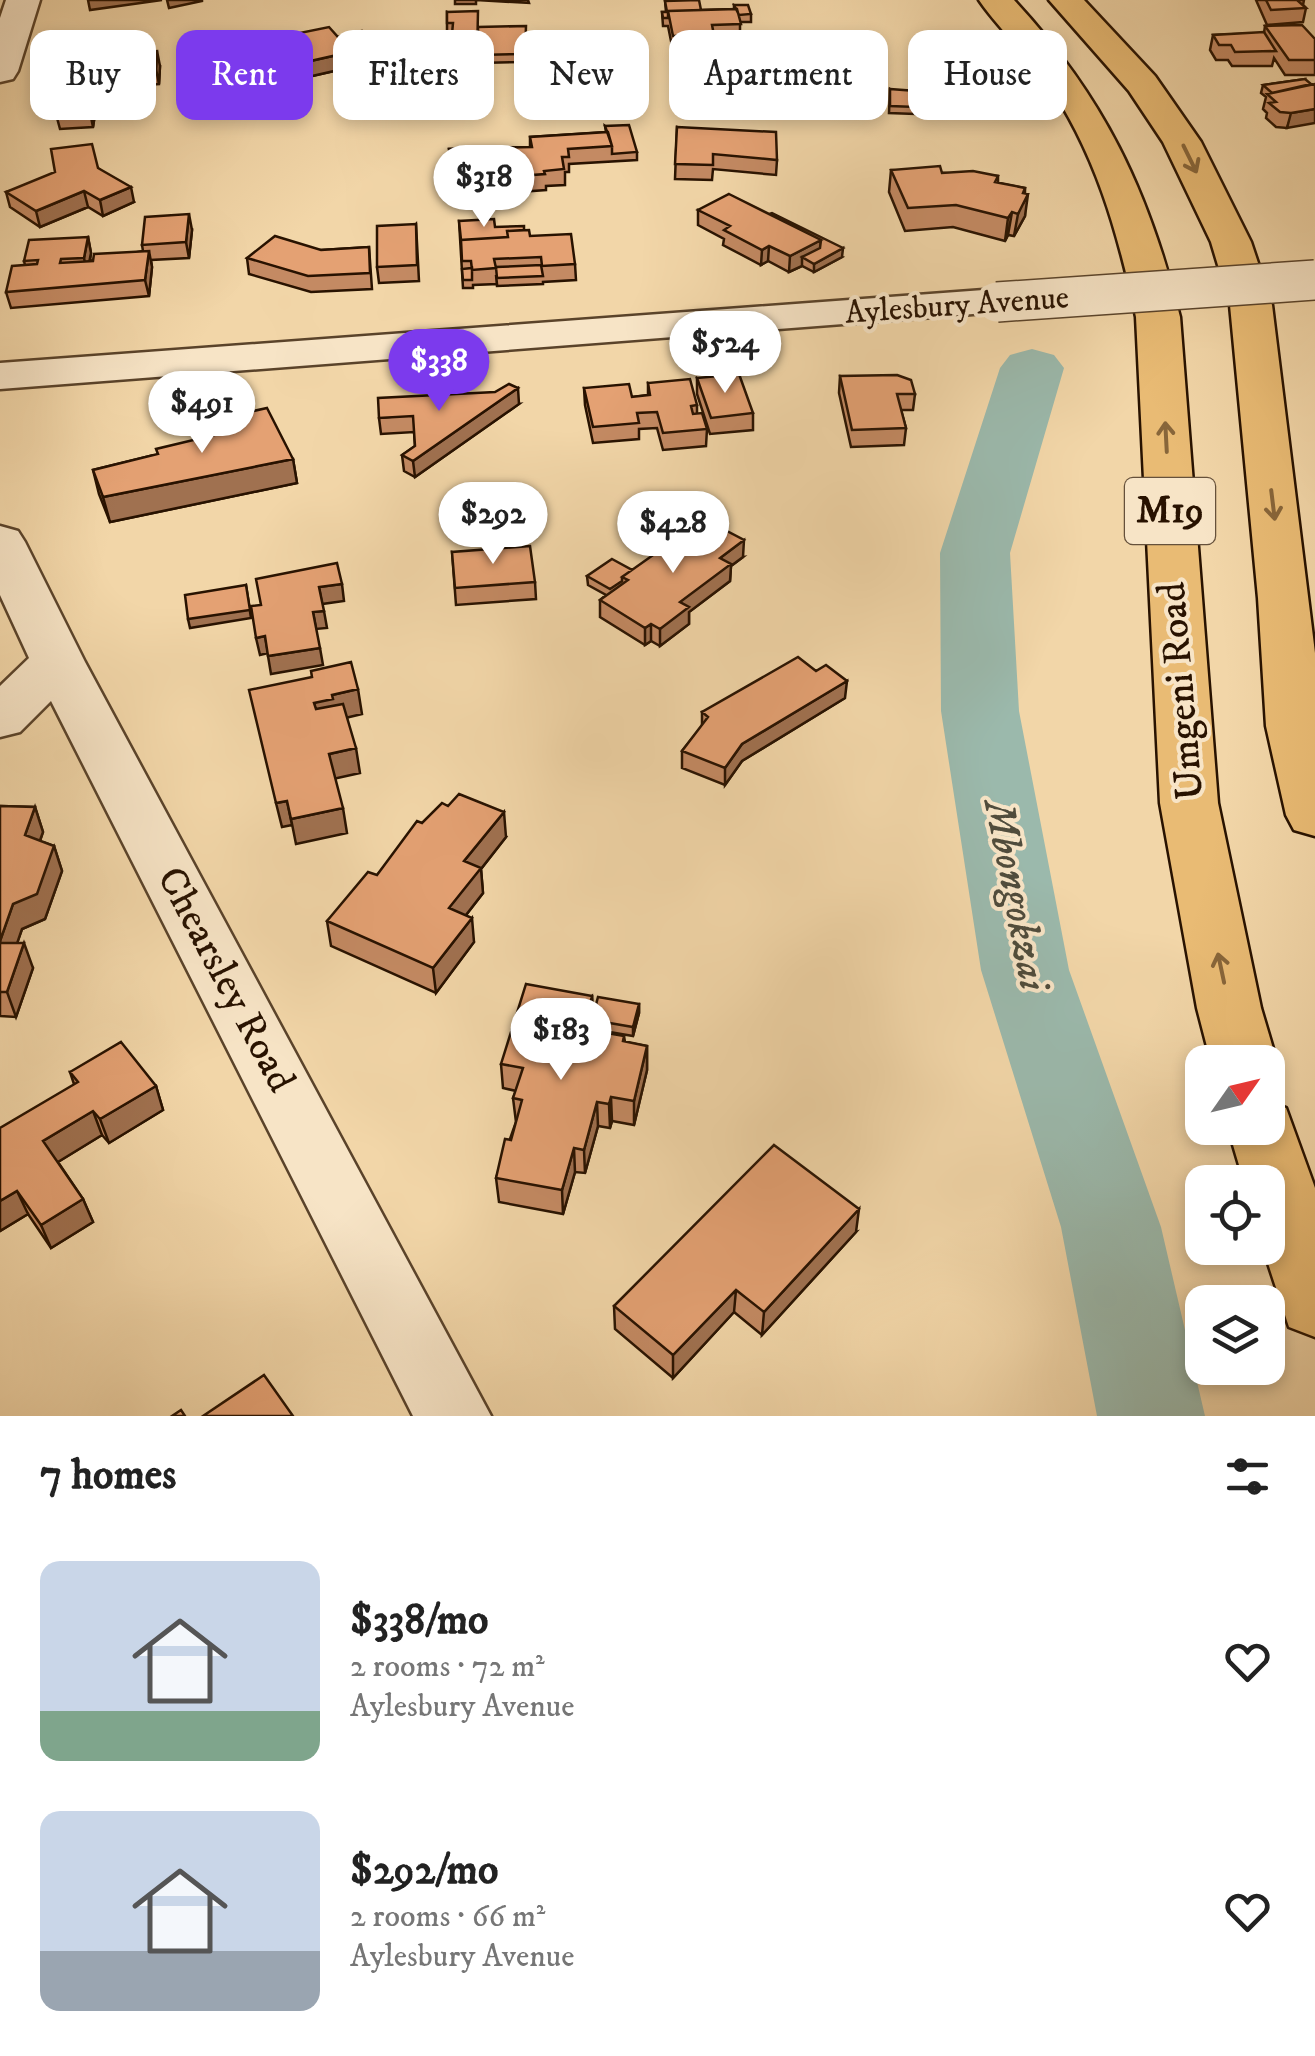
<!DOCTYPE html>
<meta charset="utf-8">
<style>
body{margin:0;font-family:"IM FELL DW Pica",serif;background:#f2f2f2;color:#222;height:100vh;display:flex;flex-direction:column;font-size:38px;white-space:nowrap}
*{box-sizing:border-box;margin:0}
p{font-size:32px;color:#767676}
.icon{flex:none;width:55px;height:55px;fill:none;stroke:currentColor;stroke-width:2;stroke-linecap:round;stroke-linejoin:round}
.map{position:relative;height:1416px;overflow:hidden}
.sheet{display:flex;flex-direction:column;background:#fff;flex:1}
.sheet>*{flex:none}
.hud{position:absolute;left:30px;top:30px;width:1255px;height:90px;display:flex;gap:20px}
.needle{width:65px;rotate:56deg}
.fabs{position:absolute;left:1185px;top:1045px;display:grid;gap:20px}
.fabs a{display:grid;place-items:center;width:100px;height:100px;border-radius:20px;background:#fff;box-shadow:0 5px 15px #0003;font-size:50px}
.price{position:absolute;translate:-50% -85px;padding:0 22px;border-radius:35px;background:#fff;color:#222;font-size:32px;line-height:65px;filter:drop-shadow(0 2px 5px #0008)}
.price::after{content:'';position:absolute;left:50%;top:60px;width:30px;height:22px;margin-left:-15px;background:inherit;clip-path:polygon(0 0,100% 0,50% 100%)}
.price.active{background:#7c3aed;color:#fff}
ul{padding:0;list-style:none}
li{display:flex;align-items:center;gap:30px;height:250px;padding:0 40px}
li span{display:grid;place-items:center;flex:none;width:280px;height:200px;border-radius:20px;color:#555}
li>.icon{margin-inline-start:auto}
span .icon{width:120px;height:120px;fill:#fffc;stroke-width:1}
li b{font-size:42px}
h2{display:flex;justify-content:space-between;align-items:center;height:120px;padding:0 40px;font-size:42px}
.chip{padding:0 35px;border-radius:20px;background:#fff;box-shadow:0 5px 15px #0003;font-size:35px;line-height:90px}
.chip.active{background:#7c3aed;color:#fff}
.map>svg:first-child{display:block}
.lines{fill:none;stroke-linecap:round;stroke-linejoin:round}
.river{fill:#9bb9ac;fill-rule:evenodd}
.minor-casing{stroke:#5a432a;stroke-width:5}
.highway-casing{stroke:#281200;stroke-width:5}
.minor{fill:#f7e4c6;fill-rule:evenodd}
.highway{fill:#e9bb74;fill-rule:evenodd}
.minor-bridge-casing{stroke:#5a432a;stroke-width:42;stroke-linecap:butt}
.minor-bridge{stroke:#f7e4c6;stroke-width:39}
.wall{fill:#c48a63;stroke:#281200;stroke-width:2.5}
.shaded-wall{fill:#a07150;stroke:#281200;stroke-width:2.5}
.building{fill:#e4a173;stroke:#281200;stroke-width:2.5}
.oneway{stroke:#88663a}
.labels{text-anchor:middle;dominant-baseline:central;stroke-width:8;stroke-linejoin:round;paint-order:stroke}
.far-street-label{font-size:32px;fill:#281200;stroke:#f7e4c6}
.shield{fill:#f7e4c6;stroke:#66513b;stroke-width:2.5}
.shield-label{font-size:38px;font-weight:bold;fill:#281200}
.street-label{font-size:40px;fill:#281200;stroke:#f7e4c6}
.water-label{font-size:42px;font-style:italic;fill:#504c3c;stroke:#f7e4c6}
</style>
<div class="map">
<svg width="1315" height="1416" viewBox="0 0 1315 1416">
<rect width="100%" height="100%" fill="#f2d6a8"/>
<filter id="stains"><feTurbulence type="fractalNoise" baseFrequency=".002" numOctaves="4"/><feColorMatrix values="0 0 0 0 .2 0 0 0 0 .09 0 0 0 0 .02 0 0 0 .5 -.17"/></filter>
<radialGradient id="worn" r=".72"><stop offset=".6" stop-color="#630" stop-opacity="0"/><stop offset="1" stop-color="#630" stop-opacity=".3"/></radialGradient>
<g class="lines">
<path class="river" d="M 1032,349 L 1054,355 L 1064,368 L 1010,553 L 1019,711 L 1069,970 L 1161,1227 L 1205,1416 L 1097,1416 L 1061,1227 L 981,970 L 941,711 L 940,553 L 1000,368 L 1010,355 Z"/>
<defs>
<path id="minor" d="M 6,0 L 40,0 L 18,71 L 13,79 L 0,82 L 0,18 Z
M 997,289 L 1012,293 L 1018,302 L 1012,311 L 0,389 L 0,363 Z
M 0,526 L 18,531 L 25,542 L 85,662 L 491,1416 L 413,1416 L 51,701 L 20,732 L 0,737 L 0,686 L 29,658 L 0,595 Z"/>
<path id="highway" d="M 979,0 L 1014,0 C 1104,97 1148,189 1180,317 L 1218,803 L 1261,1008 L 1277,1062 L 1268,1081 L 1268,1062 L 1211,1062 L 1197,1008 L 1160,803 L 1136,317 C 1118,232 1095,150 1044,78 C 1024,51 998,28 979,0 Z
M 1049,0 L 1084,0 L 1155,76 L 1201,142 L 1251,242 L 1272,305 L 1315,653 L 1315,836 L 1294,830 L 1286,815 L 1266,726 L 1258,598 L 1230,305 L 1211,242 L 1163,142 L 1129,91 Z
M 1268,1101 L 1286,1108 L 1315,1188 L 1315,1337 L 1289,1327 L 1263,1248 L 1268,1248 L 1268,1182 L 1244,1182 L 1228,1128 L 1268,1128 Z"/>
</defs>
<use href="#minor" class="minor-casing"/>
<use href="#highway" class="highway-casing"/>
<use href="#minor" class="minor"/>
<use href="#highway" class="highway"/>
<defs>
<path id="minor-bridge" d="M 997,302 L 1315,280"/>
</defs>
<use href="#minor-bridge" class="minor-bridge-casing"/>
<use href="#minor-bridge" class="minor-bridge"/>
</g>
<path class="wall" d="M 455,0 L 528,0 L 529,3 L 476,0 L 476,4 L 455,4 Z
M 1256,0 L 1304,0 L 1303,5 L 1306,8 L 1303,22 L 1267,25 Z
M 665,1 L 701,10 L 734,9 L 734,5 L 751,14 L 751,22 L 740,22 L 740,38 L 714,39 L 714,49 L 699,50 L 699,61 L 688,63 L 678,58 L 678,51 L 673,51 L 668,26 L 663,26 L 662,12 L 666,12 Z
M 447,12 L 478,27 L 526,33 L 525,62 L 478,63 L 478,73 L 445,74 L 444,43 L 447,34 Z
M 1265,26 L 1315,39 L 1315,75 L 1285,75 L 1274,58 L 1272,66 L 1232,66 L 1228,60 L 1216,60 L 1210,50 L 1213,35 L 1264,33 Z
M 338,37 L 377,46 L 378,61 L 299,79 L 278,55 L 279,60 L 261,64 L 257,59 L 255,51 L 276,50 L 275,38 Z
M 420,40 L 418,61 L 386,62 L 386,54 Z
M 111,54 L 160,66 L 159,84 L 99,88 L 93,127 L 60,129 L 56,114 Z
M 1305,79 L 1287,128 L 1276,127 L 1266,118 L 1267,113 L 1263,109 L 1266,97 L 1261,93 L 1263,85 Z
M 890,89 L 916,107 L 915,114 L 889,113 Z
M 605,126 L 637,152 L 637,160 L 569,164 L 569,172 L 565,172 L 565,185 L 546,186 L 546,190 L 505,193 L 503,183 L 477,184 L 478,190 L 454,192 L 449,149 L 530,147 L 530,137 L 606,132 Z
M 677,127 L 777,160 L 776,175 L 713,169 L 712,180 L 675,179 Z
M 98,168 L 134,202 L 103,216 L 88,207 L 40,227 L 10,207 L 6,192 Z
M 891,170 L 998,176 L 998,183 L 1025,188 L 1025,216 L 1014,236 L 1008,235 L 1005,241 L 953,227 L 905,231 L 889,192 Z
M 698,210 L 842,257 L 814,272 L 802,266 L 789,272 L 768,261 L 761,265 L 723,245 L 724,239 L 698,225 Z
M 459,221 L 495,227 L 524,230 L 530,236 L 575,264 L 576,280 L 543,282 L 543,284 L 497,286 L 496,275 L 497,284 L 473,285 L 473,288 L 463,288 Z
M 416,224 L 419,281 L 379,283 L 377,267 Z
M 192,230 L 189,258 L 151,260 L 152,267 L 149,296 L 11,308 L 6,292 L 25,265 L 24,261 L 88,237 L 91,253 L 90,261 L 143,251 L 142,245 Z
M 369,247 L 372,289 L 311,292 L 249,274 L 247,258 L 321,250 Z
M 840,376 L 915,394 L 913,410 L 901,410 L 906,428 L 904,445 L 851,447 L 839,393 Z
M 697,378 L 753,413 L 753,430 L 710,434 L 697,394 Z
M 648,383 L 697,405 L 697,413 L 707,429 L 706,446 L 663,450 L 657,428 L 639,429 L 639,439 L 593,443 L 585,405 L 584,388 L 632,397 L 648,395 Z
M 519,404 L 415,477 L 404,471 L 402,455 L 415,446 L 414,432 L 381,434 L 379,418 Z
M 217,419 L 293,459 L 297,483 L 110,522 L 99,494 L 93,470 L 158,454 L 220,434 Z
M 452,552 L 535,582 L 536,599 L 456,605 Z
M 743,557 L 731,566 L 730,581 L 689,612 L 689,624 L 660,646 L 651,641 L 645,645 L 600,617 L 600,600 L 606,595 L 588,585 L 587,576 Z
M 845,698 L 742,761 L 725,785 L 682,768 L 682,751 L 702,726 L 702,712 Z
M 0,806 L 35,807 L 43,832 L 40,841 L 54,846 L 62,871 L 45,919 L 22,929 L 17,943 L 33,968 L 16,1017 L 0,1016 Z
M 422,823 L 506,837 L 481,869 L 483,893 L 466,915 L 474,942 L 436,993 L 331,946 L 327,921 L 377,875 Z
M 592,996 L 593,1015 L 639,1004 L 639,1013 L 633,1036 L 592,1029 L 592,1027 L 591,1030 L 624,1036 L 625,1042 L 647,1046 L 647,1070 L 634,1125 L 612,1121 L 610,1128 L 598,1126 L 585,1173 L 575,1172 L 563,1214 L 499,1202 L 496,1178 L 516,1122 L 513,1098 L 516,1091 L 503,1088 L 501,1064 Z
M 70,1072 L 156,1086 L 163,1110 L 109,1143 L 102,1135 L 58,1162 L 83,1199 L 93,1222 L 51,1248 L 28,1214 L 0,1231 L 74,1084 Z
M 856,1232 L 762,1335 L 734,1312 L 673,1378 L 615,1329 L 614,1306 Z"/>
<path class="shaded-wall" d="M 88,0 L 162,0 L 90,10 Z
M 167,0 L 202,0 L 202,1 L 169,8 Z
M 377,46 L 378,61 L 299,79 L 297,64 Z
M 157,51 L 160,66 L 159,84 L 156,69 Z
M 278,52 L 279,60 L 261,64 L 260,56 Z
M 699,53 L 699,61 L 688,63 L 689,56 Z
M 95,73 L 99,88 L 93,127 L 90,112 Z
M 1315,109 L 1315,123 L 1287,128 L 1291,113 Z
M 131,187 L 134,202 L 103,216 L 100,200 Z
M 1025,188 L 1023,204 L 1028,194 L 1025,216 L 1014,236 L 1018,214 Z
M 84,191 L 88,207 L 40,227 L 36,211 Z
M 1012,212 L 1008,235 L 1005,241 L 1008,218 Z
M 189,214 L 192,230 L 189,258 L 186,242 Z
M 88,237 L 91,253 L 87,273 L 84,258 Z
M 821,240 L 820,256 L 802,257 L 802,266 L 789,272 L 790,256 Z
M 769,246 L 768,261 L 761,265 L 762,250 Z
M 843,248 L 842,257 L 814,272 L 814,264 Z
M 149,251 L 152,267 L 149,296 L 145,280 Z
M 518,388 L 519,404 L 415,477 L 413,461 Z
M 293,459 L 297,483 L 110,522 L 103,497 Z
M 744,540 L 743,557 L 731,566 L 730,581 L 689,612 L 689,624 L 660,646 L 660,629 L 680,602 L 720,558 Z
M 342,584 L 344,601 L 322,604 L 319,587 Z
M 246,585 L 251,618 L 190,628 L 188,619 Z
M 324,611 L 327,628 L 316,629 L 313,612 Z
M 651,624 L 651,641 L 645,645 L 645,628 Z
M 265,636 L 268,653 L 260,655 L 256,638 Z
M 320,648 L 323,665 L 271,674 L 268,656 Z
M 847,681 L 845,698 L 742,761 L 725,785 L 725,768 L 742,744 Z
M 358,689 L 362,714 L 337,720 L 319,728 L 314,703 L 332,695 Z
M 356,748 L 360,773 L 333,779 L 329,754 Z
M 287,801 L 292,825 L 282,827 L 276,803 Z
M 35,807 L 43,832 L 33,860 L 25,835 Z
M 343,808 L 347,833 L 296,844 L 291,819 Z
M 504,812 L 506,837 L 481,869 L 483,893 L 452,933 L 449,908 L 464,861 Z
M 54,846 L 62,871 L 45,919 L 22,929 L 9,967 L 0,941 L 13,904 Z
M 472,918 L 474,942 L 436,993 L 433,968 Z
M 24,943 L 33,968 L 16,1017 L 7,992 Z
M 592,996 L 593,1021 L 592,1020 L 592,1027 L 586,1053 L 584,1029 Z
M 639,1004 L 639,1013 L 633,1036 L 633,1027 Z
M 647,1046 L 647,1070 L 634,1125 L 634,1101 Z
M 156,1086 L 163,1110 L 109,1143 L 100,1119 Z
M 611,1097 L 612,1121 L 610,1128 L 609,1104 Z
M 597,1102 L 598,1126 L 585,1173 L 584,1150 Z
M 93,1111 L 102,1135 L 53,1165 L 43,1141 Z
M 574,1148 L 575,1172 L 563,1214 L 562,1190 Z
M 17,1191 L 28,1214 L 0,1231 L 0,1201 Z
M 83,1199 L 93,1222 L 51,1248 L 41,1225 Z
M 859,1209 L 856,1232 L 762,1335 L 764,1312 Z
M 736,1290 L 734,1312 L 673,1378 L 673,1355 Z"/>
<path class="building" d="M 699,0 L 701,10 L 668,11 L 668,18 L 663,18 L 662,12 L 667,12 L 665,1 Z
M 1266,0 L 1297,0 L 1306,8 L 1271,10 Z
M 734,5 L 748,5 L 751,14 L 739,15 Z
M 737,9 L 741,24 L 712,25 L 714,35 L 673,36 L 668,11 Z
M 478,11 L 477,58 L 443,59 L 444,53 L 452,53 L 452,43 L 444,43 L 444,34 L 452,34 L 453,23 L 447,23 L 447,12 Z
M 1302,25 L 1315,39 L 1315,60 L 1289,60 L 1265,26 Z
M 526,26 L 525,54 L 478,55 L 478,27 Z
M 329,27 L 338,37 L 362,31 L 377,46 L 297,64 L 275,38 Z
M 1264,32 L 1276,51 L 1235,52 L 1231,45 L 1219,45 L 1213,35 Z
M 388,40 L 420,40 L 418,54 L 386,54 Z
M 110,46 L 109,54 L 157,51 L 156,69 L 95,73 L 90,112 L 56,114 L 67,49 Z
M 690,46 L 699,49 L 699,53 L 689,56 L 678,50 Z
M 274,47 L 278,52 L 260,56 L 255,51 Z
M 1305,79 L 1311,84 L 1272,93 L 1263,85 Z
M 1315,84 L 1315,109 L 1291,113 L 1280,112 L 1269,103 L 1276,102 L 1267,94 Z
M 890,89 L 916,91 L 916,107 L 890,106 Z
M 629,125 L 637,152 L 612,154 L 612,146 L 605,126 Z
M 677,127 L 776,132 L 777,160 L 713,154 L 713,165 L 675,164 Z
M 608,132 L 612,146 L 568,149 L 569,157 L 562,157 L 564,169 L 544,171 L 545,174 L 504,177 L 502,167 L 476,169 L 476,175 L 453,176 L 449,149 L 532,147 L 530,137 Z
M 92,144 L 98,168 L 131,187 L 100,200 L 84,191 L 36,211 L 6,192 L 55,172 L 51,149 Z
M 940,166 L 942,173 L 973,171 L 998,176 L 995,182 L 1025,188 L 1023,193 L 1028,194 L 1018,214 L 1012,212 L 1008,218 L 956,205 L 908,208 L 891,170 Z
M 729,194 L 821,240 L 790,256 L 769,246 L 762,250 L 724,230 L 730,226 L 698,210 Z
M 772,213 L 843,248 L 814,264 L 802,257 L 820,248 L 821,240 L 769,214 Z
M 189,214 L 186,242 L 142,245 L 145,217 Z
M 494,219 L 495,227 L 524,226 L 524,230 L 507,231 L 508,237 L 461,240 L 459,221 Z
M 416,224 L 417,265 L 377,267 L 377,226 Z
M 529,230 L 530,236 L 571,234 L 575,264 L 542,266 L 541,257 L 494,259 L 496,268 L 472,270 L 471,261 L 462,261 L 461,240 L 508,237 L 507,231 Z
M 275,236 L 321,250 L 369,247 L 370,273 L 308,276 L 247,258 Z
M 88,237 L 84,258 L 61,259 L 60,263 L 93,261 L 94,254 L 149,251 L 145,280 L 6,292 L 12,266 L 37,264 L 38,260 L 24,261 L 29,240 Z
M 541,265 L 543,276 L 497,278 L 496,267 Z
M 472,268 L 472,280 L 463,280 L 462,269 Z
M 739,374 L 753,413 L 711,418 L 697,378 Z
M 897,375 L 911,380 L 915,394 L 897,394 L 906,428 L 852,430 L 840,376 Z
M 690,379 L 697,405 L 691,406 L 693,414 L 702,413 L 707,429 L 663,433 L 657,412 L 637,413 L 639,423 L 593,427 L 584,388 L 629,384 L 632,397 L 650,395 L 648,383 Z
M 509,384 L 518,388 L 413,461 L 402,455 L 415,446 L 413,416 L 379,418 L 378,398 L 495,392 Z
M 267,408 L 293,459 L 103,497 L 93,470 L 158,454 L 156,449 L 223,433 L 217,419 Z
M 704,519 L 744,540 L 720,558 L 731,564 L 680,602 L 689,607 L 660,629 L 651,624 L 645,628 L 600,600 L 628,580 L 622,577 Z
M 530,546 L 535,582 L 455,588 L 452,552 Z
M 612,559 L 632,570 L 622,577 L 622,581 L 610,589 L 587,576 Z
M 337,563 L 342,584 L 319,587 L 324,611 L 313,612 L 320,648 L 268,656 L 265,636 L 256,638 L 251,606 L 261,605 L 256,579 Z
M 246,585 L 250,610 L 188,619 L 185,595 Z
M 798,657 L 816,671 L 826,665 L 847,681 L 742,744 L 725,768 L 682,751 L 708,717 L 702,712 Z
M 351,662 L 358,689 L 332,695 L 333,699 L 314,703 L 316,709 L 343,704 L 356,748 L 329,754 L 343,808 L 291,819 L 287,801 L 276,803 L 249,690 L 312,677 L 311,671 Z
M 459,794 L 504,812 L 464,861 L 481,868 L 449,908 L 472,918 L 433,968 L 327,921 L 368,872 L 377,875 L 417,821 L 422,823 L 442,803 L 448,806 Z
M 0,806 L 35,807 L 25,835 L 54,846 L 37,894 L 13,904 L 0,941 Z
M 0,943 L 24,943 L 7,992 L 0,992 Z
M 526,984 L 592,996 L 584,1029 L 624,1036 L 623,1041 L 647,1046 L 634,1101 L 611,1097 L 609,1104 L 597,1102 L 584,1150 L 574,1148 L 562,1190 L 496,1178 L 505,1139 L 511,1140 L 522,1100 L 513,1098 L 523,1068 L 501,1064 Z
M 598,997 L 639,1004 L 633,1027 L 592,1020 Z
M 121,1042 L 156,1086 L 100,1119 L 93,1111 L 43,1141 L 83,1199 L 41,1225 L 17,1191 L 0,1201 L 0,1128 L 78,1082 L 70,1072 Z
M 774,1145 L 859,1209 L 764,1312 L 736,1290 L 673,1355 L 614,1306 Z
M 264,1375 L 293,1416 L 203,1416 Z
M 181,1410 L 185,1416 L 172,1416 Z"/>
<defs><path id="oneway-shaft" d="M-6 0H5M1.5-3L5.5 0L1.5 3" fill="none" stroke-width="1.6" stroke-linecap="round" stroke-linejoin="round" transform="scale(2.5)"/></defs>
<g class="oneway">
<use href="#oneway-shaft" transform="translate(1190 159) rotate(64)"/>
<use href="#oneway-shaft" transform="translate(1166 437) rotate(-93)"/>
<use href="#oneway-shaft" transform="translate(1273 505) rotate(83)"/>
<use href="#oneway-shaft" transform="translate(1221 968) rotate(-102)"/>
</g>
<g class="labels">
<g class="far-street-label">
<text transform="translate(957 306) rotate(-4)">Aylesbury Avenue</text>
</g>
<rect class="shield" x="1125" y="478" width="90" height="66" rx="8"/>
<g class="shield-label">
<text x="1170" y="511">M19</text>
</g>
<g class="street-label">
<text transform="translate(1182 691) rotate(-95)">Umgeni Road</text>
<text transform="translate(225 980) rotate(62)">Chearsley Road</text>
</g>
<g class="water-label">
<text transform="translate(1015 895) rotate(79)">Mbongokzai</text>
</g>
</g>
<rect width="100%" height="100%" filter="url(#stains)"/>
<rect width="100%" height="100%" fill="url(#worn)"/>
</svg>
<div class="fabs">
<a><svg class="needle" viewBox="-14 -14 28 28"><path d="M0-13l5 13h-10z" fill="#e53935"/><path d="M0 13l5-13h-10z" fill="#767676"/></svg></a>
<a><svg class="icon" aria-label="locate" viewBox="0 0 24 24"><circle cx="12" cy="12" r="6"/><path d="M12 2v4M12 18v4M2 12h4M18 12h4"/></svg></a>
<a><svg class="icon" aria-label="layers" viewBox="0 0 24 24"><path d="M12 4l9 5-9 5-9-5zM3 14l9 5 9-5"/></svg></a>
</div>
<b class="price" style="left:484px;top:230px">$318</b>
<b class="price" style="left:725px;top:396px">$524</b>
<b class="price active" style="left:439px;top:414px">$338</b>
<b class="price" style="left:202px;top:456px">$491</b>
<b class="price" style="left:493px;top:567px">$292</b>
<b class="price" style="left:673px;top:576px">$428</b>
<b class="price" style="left:561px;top:1083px">$183</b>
<div class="hud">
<a class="chip">Buy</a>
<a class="chip active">Rent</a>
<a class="chip">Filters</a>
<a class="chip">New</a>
<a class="chip">Apartment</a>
<a class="chip">House</a>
</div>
</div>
<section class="sheet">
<h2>7 homes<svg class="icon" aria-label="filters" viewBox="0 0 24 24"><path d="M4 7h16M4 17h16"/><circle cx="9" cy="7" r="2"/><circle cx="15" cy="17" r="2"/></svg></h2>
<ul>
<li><span style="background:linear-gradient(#c9d6e8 75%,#7fa58c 0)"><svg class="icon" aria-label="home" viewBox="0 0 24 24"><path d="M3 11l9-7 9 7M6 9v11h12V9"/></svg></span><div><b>$338/mo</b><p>2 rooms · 72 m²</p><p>Aylesbury Avenue</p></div><svg class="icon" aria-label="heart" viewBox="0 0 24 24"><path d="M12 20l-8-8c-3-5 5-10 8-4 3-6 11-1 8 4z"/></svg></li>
<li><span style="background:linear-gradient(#c9d6e8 70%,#9aa5b1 0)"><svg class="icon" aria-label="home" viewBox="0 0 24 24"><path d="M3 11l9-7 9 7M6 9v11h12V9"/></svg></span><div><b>$292/mo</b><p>2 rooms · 66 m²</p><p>Aylesbury Avenue</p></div><svg class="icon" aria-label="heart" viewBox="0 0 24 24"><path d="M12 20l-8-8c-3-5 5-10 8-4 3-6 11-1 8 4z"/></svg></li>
</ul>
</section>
